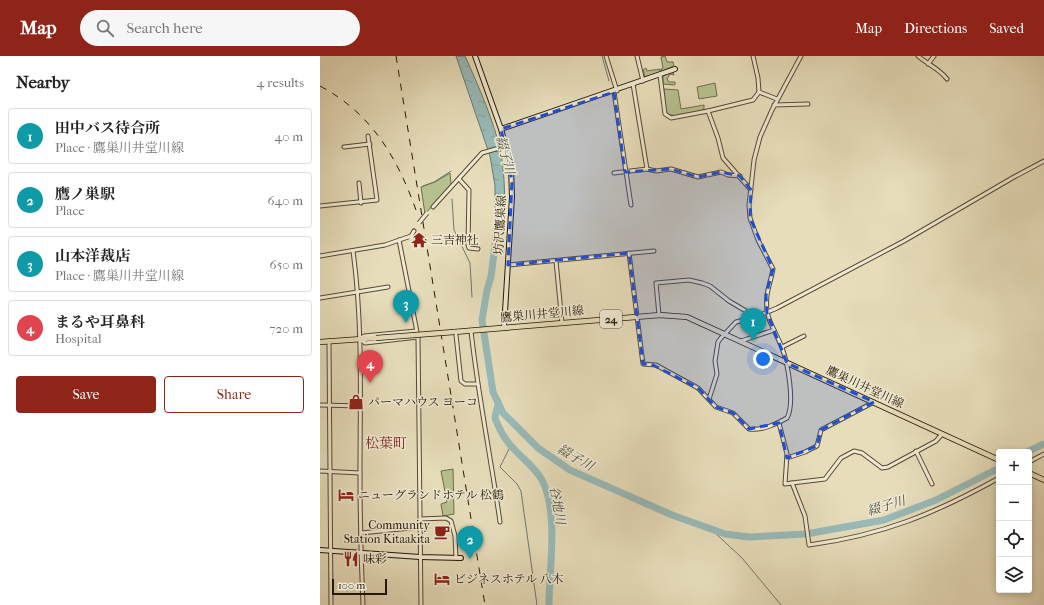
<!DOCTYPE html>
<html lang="en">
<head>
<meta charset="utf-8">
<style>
  body { margin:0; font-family:"IM FELL French Canon","Noto Serif JP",serif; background:#f6f6f6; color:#222 }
  .controls { position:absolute; right:12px; bottom:12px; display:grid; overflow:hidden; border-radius:4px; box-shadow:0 2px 6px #0003 }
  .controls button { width:36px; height:36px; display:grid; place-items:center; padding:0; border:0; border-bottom:1px solid #e0e0e0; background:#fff; color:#222; font:20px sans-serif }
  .scale { position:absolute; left:12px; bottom:10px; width:55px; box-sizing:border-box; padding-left:4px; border:2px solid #271802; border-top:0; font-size:11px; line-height:14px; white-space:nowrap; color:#271802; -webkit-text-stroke:3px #efe9d3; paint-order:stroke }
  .you { position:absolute; left:443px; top:303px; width:14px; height:14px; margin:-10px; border:3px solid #fff; border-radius:50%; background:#1a73e8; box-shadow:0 0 0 6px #1a73e833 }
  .badge { display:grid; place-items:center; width:26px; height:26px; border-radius:50%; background:#8f2418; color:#fff; font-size:13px; font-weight:700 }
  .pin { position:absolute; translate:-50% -33px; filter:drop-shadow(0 1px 2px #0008) }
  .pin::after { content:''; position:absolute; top:21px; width:14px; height:12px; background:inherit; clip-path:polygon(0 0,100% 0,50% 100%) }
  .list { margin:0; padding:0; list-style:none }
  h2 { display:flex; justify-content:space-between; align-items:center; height:52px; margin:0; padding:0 16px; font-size:17px }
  h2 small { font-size:13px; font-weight:400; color:#767676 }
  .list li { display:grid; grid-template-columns:26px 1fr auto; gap:12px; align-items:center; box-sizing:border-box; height:56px; margin:0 8px 8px; padding:0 8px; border:1px solid #e0e0e0; border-radius:4px }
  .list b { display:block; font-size:15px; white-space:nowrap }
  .list p { margin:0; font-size:13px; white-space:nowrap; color:#767676 }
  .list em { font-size:13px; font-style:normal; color:#767676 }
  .actions { display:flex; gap:8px; padding:12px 16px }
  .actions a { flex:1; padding:9px 0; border:1px solid #8f2418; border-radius:4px; text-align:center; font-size:14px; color:#8f2418 }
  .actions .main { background:#8f2418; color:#fff }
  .icon { flex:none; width:22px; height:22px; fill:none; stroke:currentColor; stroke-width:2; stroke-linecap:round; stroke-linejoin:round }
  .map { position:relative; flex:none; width:724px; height:549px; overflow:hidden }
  header { display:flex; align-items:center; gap:24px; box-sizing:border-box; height:56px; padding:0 20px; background:#8f2418; color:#fff }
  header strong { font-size:19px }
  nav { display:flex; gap:22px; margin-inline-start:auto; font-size:14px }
  .search { width:280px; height:36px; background:#f6f6f6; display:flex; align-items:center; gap:10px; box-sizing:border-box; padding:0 14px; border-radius:22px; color:#767676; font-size:15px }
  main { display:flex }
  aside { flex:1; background:#fff }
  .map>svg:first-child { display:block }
</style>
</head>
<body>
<header>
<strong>Map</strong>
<div class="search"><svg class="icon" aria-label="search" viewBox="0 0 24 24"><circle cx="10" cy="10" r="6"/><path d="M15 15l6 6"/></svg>Search here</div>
<nav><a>Map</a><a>Directions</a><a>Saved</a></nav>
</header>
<main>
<aside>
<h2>Nearby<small>4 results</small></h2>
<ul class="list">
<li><span class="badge" style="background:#0f9aa8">1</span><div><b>田中バス待合所</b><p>Place · 鷹巣川井堂川線</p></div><em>40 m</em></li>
<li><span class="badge" style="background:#0f9aa8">2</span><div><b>鷹ノ巣駅</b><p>Place</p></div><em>640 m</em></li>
<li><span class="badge" style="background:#0f9aa8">3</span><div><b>山本洋裁店</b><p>Place · 鷹巣川井堂川線</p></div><em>650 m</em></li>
<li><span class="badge" style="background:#e0444e">4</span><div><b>まるや耳鼻科</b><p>Hospital</p></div><em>720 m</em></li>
</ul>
<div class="actions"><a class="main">Save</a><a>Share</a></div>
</aside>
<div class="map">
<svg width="724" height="549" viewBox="0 0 724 549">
  <defs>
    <pattern id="water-ripples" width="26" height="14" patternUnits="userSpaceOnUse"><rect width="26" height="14" fill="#98bab8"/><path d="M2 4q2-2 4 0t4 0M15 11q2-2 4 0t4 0" fill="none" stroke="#839f9d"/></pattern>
  </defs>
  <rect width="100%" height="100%" fill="#e7ddbb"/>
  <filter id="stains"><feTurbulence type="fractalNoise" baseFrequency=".005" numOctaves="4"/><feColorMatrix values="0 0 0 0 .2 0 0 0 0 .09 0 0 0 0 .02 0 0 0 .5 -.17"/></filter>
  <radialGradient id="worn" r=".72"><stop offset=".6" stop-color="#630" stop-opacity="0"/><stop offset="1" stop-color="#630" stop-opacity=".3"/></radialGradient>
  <g fill="#b7c08f" stroke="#6f6c48">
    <polygon points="345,0 347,6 353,6 354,10 341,15 341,13 343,12 341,1"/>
    <polygon points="326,12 327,15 340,13 340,16 325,21 323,14"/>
    <polygon points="353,16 354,19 350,18 347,23 349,26 355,26 355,29 343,28 343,20"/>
    <polygon points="395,27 397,40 379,43 377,31"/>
    <path d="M344,33L358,34L361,53L384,49V53C376,57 354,63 346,57Z"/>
    <polygon points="130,117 131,129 105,158 101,131 115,126"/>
    <polygon points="133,413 134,458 123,460 121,448 127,446 121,415"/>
  </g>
  <path fill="url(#water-ripples)" stroke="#6b796f" d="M136,0H145C158,29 175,67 181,98C185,121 185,143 184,165H175V130L170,100Z"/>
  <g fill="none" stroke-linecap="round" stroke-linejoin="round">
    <g stroke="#6b796f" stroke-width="1">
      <polyline points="282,0 289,25"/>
      <polyline points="103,130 114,126 131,115"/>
      <polyline points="132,143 134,174 150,207 152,241"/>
      <polyline points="190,391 180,411 197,428 201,435 217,549"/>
      <polyline points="393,475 422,502 461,549"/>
    </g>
    <g stroke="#98bab8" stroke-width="7">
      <polyline points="179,157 171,221 167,234 162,264 173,336 183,357 218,392 250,414 352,459 405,478 429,481 486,478 564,464 616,444 679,412"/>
      <path d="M178,346C178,351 176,356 175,361C175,364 177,367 178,369C189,396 210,403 222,424C239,458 229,512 229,549"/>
      <polyline points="707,396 724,388"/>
    </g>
    <defs>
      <g id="street">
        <polyline points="286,0 297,35"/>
        <polyline points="317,0 323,25"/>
        <polyline points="433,0 438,22 439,36 457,43"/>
        <path d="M598,0C607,8 620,13 627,23"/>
        <polyline points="608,8 614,0"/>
        <polyline points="340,19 345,58 351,62 388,55 398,82 403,102 431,134"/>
        <polyline points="294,36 311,149"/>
        <polyline points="454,49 488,48"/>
        <polyline points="388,55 433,44 439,36"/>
        <polyline points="24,91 50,88"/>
        <polyline points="327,113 336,115 351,113 378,121 401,116 408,119 420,120"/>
        <polyline points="294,117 327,113 313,28"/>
        <polyline points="139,123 149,134 148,189 149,192 158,193"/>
        <polyline points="39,127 41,147"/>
        <polyline points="0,150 57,144 48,80"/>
        <polyline points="113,151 162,97 186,90"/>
        <polyline points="79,184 98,281 101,549"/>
        <path d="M33,195C43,268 40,342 40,416C40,460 41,505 43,549"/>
        <path d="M309,197L323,308L336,309L378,332L396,351L413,357L429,373C441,375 457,368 467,362C475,348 468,307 462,292C458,280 449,268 447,255C445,236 450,230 453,213L438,184L430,162L429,149L434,104L440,81L452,54L481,0"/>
        <polyline points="0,200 65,189 91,180 94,175"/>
        <polyline points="236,205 242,267"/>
        <polyline points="188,209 334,195"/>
        <polyline points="0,242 68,231"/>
        <polyline points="339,259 336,227 369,224 382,227 390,230 409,245 436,261"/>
        <path d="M151,275C158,339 171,402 180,466"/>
        <polyline points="136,279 141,325 145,328 157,328"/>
        <polyline points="41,282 44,280 96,275"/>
        <polyline points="40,283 45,287 98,281"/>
        <polyline points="9,285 11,549"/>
        <polyline points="421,285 454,274"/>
        <polyline points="462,291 484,280"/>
        <polyline points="389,343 397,318 395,305 398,286 401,282 416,266 436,261 457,252 584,185 694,121 724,105"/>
        <polyline points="0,349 41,350"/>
        <path d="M459,367L467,398L465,428L472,427L485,460L489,489C563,479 614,458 679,422"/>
        <polyline points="596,395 612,428"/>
        <polyline points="467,402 485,396 497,390 501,374 554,346"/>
        <polyline points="709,406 724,398"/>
        <polyline points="0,415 40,417"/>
        <polyline points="472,427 505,423 521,402 534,395 542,397 562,412 568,411 616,385 622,378"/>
        <polyline points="100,463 126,462 131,465 135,480 136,502"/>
        <polyline points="41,477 100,471"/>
      </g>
      <g id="secondary">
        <polyline points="155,0 181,73 191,111 192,141 184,272"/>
        <polyline points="181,73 355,13"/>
        <polyline points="0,494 100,501 141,502"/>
      </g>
      <g id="primary">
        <polyline points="134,276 340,259 367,261 679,404"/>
        <polyline points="0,286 56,282"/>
        <polyline points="709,417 724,424"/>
      </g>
    </defs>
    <use href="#street" stroke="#574930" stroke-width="5"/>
    <use href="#secondary" stroke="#271802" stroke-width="6"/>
    <use href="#primary" stroke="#271802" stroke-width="6"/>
    <use href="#street" stroke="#efe9d3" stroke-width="3"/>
    <use href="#secondary" stroke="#efe9d3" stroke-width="4"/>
    <use href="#primary" stroke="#e7ddbb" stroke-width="4.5"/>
    <g stroke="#271802" stroke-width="1" stroke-dasharray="7 7" stroke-linecap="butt">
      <polyline points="76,0 165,549"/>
      <path d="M0,30C51,57 77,101 96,154"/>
    </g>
    <defs>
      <polyline id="street-bridge" points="99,167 107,157"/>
      <polyline id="primary-bridge" points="56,282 134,276"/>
    </defs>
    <use href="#street-bridge" stroke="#574930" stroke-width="5" stroke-linecap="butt"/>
    <use href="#primary-bridge" stroke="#271802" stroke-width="6" stroke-linecap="butt"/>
    <use href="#street-bridge" stroke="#efe9d3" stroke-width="3"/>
    <use href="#primary-bridge" stroke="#e7ddbb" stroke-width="4.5"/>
  </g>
  <path fill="#1d4ed8" fill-opacity="0.2" stroke="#1d4ed8" stroke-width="3" stroke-dasharray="8 5" stroke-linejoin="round" d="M294,36L305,116L351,113L378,121L401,116L420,120L431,134L430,162L453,213L446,239L447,257L467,307L554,346L501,374L497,390L467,402L459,367L429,373L413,357L396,351L378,332L331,308H323L309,197L188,209L192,125L181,73Z"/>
  <defs>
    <symbol id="temple-bare" viewBox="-9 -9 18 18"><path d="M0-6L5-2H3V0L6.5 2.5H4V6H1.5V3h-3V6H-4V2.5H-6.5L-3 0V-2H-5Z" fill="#8f2418" stroke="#efe9d3" stroke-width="2.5" paint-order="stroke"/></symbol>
    <symbol id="shop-bare" viewBox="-9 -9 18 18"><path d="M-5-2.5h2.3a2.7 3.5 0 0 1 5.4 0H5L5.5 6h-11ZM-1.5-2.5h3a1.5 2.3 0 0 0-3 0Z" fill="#8f2418" stroke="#efe9d3" stroke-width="2.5" paint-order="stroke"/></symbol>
    <symbol id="hotel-bare" viewBox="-9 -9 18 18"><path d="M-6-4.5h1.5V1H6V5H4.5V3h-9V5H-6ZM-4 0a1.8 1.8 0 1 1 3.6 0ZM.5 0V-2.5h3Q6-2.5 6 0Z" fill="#8f2418" stroke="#efe9d3" stroke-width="2.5" paint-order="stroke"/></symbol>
    <symbol id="cafe-bare" viewBox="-9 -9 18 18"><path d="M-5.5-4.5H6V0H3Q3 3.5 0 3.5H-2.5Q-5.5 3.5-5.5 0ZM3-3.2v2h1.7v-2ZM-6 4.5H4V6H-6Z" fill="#8f2418" stroke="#efe9d3" stroke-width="2.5" paint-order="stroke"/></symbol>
    <symbol id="restaurant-bare" viewBox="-9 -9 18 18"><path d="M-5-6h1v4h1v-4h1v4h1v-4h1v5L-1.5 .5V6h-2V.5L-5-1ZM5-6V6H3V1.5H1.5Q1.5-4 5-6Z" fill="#8f2418" stroke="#efe9d3" stroke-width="2.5" paint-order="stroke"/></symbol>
  </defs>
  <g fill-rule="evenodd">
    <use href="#temple-bare" x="88" y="173" width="22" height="22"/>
    <use href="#shop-bare" x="25" y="335" width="22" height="22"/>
    <use href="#hotel-bare" x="15" y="428" width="22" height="22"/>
    <use href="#cafe-bare" x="111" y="465" width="22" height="22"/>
    <use href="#restaurant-bare" x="20" y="492" width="22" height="22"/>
    <use href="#hotel-bare" x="111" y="512" width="22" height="22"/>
  </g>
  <g text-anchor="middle" stroke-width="3" stroke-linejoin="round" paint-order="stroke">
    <rect fill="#efe9d3" stroke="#635741" stroke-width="1" x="280" y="254" width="22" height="18" rx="3"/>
    <g font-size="11" font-weight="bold" fill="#271802">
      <text x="291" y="267">24</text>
    </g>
    <g font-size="12" fill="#271802" stroke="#efe9d3">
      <text transform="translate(180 169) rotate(-87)" y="4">坊沢鷹巣線</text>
      <text transform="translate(222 258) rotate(-5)" y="4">鷹巣川井堂川線</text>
      <text transform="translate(545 331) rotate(25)" y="4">鷹巣川井堂川線</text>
    </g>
    <g font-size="12" fill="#271802" stroke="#efe9d3" text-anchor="start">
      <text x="111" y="188">三吉神社</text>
      <text x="48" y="350">パーマハウス ヨーコ</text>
      <text x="38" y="443">ニューグランドホテル 松鶴</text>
      <text x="110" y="473" text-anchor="end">Community<tspan x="110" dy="14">Station Kitaakita</tspan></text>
      <text x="43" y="507">味彩</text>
      <text x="134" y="527">ビジネスホテル 八木</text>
    </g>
    <g font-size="13" font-style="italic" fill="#4f5142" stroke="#efe9d3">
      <text transform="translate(186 99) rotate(75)" y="5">綴子川</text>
      <text transform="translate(256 401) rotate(30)" y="5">綴子川</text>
      <text transform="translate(238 449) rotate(80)" y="5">谷地川</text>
      <text transform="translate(566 449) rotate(-17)" y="5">綴子川</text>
    </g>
    <g font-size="14" fill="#7a1f14" stroke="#efe9d3">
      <text x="66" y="392">松葉町</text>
    </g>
  </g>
  <rect width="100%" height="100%" filter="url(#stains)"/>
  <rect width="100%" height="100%" fill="url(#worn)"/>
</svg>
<div class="controls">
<button>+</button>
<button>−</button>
<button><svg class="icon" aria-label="locate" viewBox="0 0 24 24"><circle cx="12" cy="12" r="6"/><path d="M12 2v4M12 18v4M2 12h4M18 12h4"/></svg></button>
<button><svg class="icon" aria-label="layers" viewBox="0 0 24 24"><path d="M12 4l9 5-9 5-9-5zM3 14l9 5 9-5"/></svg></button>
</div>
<div class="scale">100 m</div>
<div class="you"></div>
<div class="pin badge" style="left:433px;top:285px;background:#0f9aa8">1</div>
<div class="pin badge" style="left:150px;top:503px;background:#0f9aa8">2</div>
<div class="pin badge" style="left:86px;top:267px;background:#0f9aa8">3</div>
<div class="pin badge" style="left:50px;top:327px;background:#e0444e">4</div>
</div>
</main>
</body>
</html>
